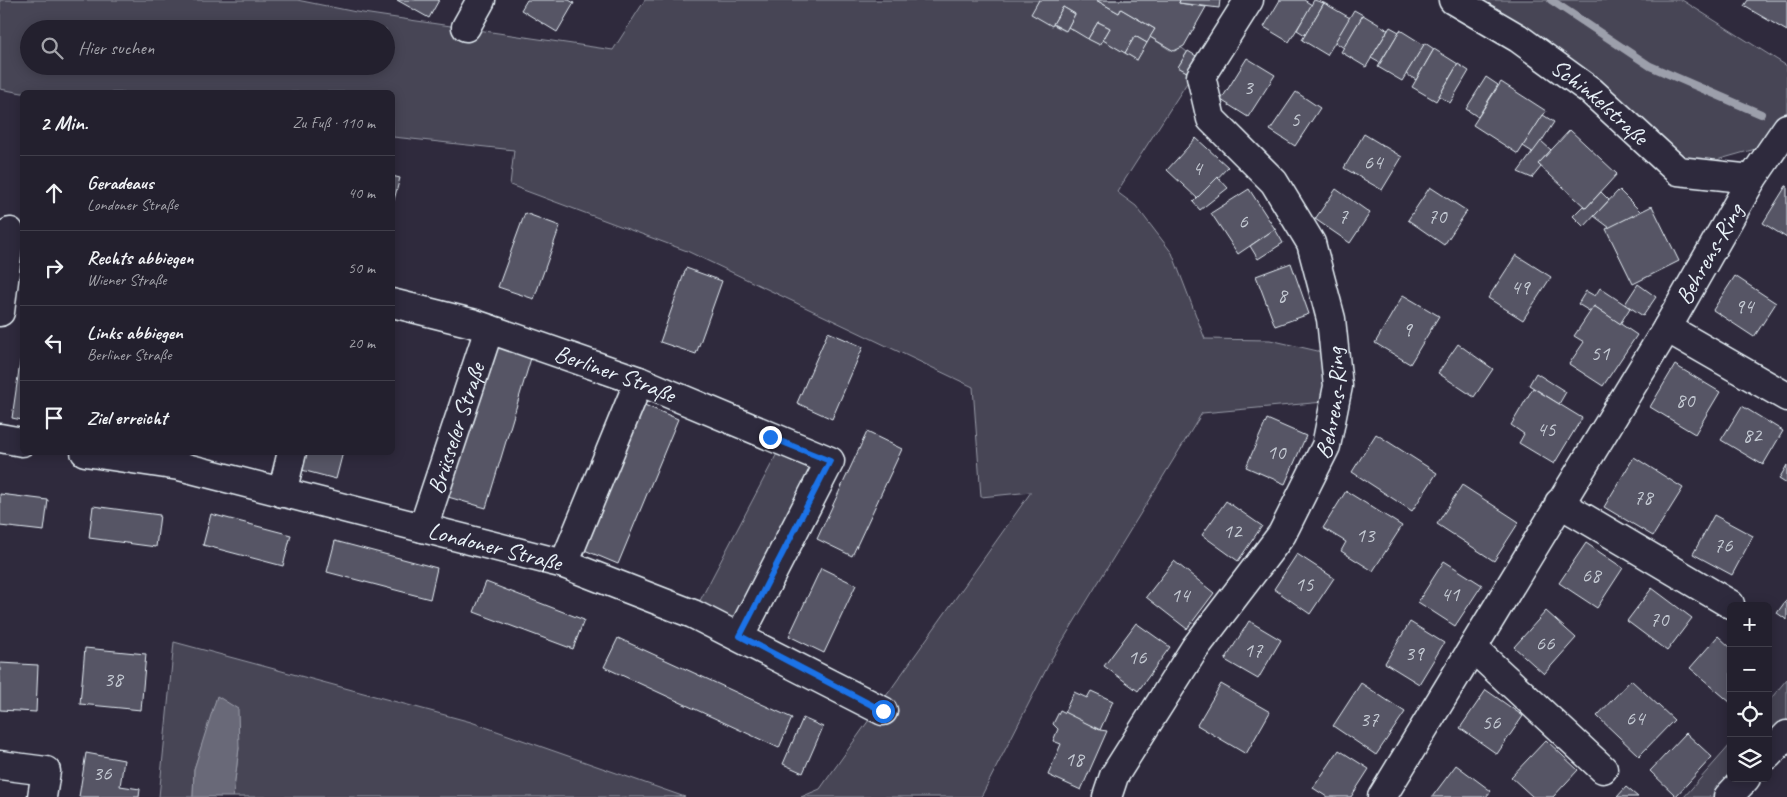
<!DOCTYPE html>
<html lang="de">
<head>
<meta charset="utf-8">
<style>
  body { margin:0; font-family:Caveat,sans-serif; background:#2b2836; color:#f1f3f6 }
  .controls { position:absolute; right:15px; bottom:15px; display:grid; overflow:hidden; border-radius:8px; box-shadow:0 2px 12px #0003 }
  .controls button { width:45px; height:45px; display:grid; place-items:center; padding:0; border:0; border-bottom:1px solid #403e4a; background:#23202e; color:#f1f3f6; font:25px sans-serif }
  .stop { position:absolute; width:15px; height:15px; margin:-11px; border:4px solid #1a73e8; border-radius:50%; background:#fff }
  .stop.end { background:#1a73e8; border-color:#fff; box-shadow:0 1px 5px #0008 }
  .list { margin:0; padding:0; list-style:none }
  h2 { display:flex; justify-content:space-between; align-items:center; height:65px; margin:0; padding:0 20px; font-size:21px }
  h2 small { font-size:16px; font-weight:400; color:#a3a3aa }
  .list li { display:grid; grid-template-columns:32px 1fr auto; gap:15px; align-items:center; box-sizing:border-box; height:75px; padding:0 20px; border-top:1px solid #403e4a }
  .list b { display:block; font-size:19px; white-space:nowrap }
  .list p { margin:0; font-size:16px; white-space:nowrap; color:#a3a3aa }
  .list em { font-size:16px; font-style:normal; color:#a3a3aa }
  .icon { flex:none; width:28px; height:28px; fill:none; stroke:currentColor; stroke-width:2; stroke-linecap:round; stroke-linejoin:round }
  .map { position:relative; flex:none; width:1787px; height:797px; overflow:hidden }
  .search { position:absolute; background:#23202e; box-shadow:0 2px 12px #0003; left:20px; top:20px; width:375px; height:55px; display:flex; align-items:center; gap:12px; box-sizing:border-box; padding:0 18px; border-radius:28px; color:#a3a3aa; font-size:19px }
  .panel { position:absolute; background:#23202e; box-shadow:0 2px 12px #0003; left:20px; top:90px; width:375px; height:365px; border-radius:8px }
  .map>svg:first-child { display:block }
</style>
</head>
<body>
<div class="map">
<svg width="1787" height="797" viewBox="0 0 1787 797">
  <rect width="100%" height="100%" fill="#2f2a3d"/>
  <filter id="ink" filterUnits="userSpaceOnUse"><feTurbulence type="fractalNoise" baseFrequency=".02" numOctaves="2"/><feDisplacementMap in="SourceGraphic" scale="10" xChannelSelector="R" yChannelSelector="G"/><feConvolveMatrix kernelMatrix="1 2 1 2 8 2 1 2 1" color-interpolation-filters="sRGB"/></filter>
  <g filter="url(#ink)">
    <g fill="#464455" stroke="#979aa6" fill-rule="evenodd">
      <path d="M0,0H297L356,12L613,50L645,0H1039L1032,14L1065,31L1068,27L1100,45L1103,40L1137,60L1150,37L1170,50L1182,48L1187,52L1178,67L1192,75L1117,192L1136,206L1172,253L1205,339L1270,340L1335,355V401L1202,413L1052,658L981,797H801L820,789L1031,492L981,497L973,387L687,251L510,185L514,150L393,137L392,92L22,93L0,89ZM29,29H386V66H29Z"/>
      <polygon points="1453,0 1682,0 1787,66 1787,123 1773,144 1678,171"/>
      <polygon points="783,442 830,461 740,636 693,614"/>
      <polygon points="174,642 471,722 685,797 233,797 239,748 218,697 194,769 193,797 159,797"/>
      <polygon points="1787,679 1787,735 1768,755 1768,702"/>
      <polygon points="1731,744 1728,797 1684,797"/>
    </g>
    <polygon fill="#696978" stroke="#9c9fab" points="217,696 238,709 239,748 233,797 193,797 194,769"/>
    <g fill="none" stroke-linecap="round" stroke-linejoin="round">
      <polyline stroke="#9c9fab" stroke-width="8" points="1551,0 1650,66 1761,114"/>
    </g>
    <g fill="#575565" stroke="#e8f1f8">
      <polygon points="397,0 439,0 429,18"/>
      <polygon points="527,0 569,0 574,3 557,32 521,10"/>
      <polygon points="1039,0 1096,0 1119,13 1121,9 1155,29 1147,43 1135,36 1125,53 1103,40 1110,28 1098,22 1088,39 1068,27 1075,14 1063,7 1052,26 1031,14"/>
      <polygon points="1096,0 1180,0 1179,3 1206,7 1184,46 1174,51 1150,37 1155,29 1121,9 1119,13"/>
      <polygon points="1180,0 1220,0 1219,8 1179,3"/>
      <polygon points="1280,0 1304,0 1312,5 1289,42 1264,27"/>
      <polygon points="1314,0 1324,3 1305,35 1297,30"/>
      <polygon points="1748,0 1787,0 1787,31 1744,6"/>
      <polygon points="1324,3 1350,18 1327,55 1302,40"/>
      <polygon points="1063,7 1075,14 1066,31 1053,24"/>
      <polygon points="1354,10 1363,15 1344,48 1335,42"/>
      <polygon points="1363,15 1388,30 1366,67 1341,52"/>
      <polygon points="1098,22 1110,28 1100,45 1088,39"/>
      <polygon points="1390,27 1399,32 1380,63 1371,58"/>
      <polygon points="1400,30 1424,45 1402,81 1378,67"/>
      <polygon points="1135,36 1147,43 1137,60 1125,53"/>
      <polygon points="1425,43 1434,49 1416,80 1406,74"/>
      <polygon points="1434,49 1458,64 1436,101 1412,87"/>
      <polygon points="1188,51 1201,59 1192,75 1178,67"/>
      <polygon points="1247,58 1275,75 1248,117 1221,100"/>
      <polygon points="1458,64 1469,71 1450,103 1439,96"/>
      <polygon points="1486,77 1498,85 1478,117 1466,109"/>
      <polygon points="1501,82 1546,111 1518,154 1473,125"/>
      <polygon points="1296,92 1320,108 1295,146 1270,130"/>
      <polygon points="1543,115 1554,122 1534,153 1523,146"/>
      <polygon points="1570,130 1617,174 1586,208 1538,164"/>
      <polygon points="1364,134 1402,157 1382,190 1344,168"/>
      <polygon points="1196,138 1228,167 1198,199 1167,170"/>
      <polygon points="1541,141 1551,150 1538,164 1541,167 1532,178 1518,172"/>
      <polygon points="392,176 400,178 392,207"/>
      <polygon points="1218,177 1228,188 1200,210 1193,202"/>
      <polygon points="1786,186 1787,186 1787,238 1763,223"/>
      <polygon points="1430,187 1467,211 1444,245 1408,220"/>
      <polygon points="1249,189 1275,229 1238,254 1211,213"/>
      <polygon points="1336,189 1370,213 1350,243 1315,219"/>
      <polygon points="1619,190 1641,212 1610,228 1594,216"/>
      <polygon points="1601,192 1609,200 1584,227 1573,216 1583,206 1586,208"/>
      <polygon points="1652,206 1679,261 1633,284 1606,229"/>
      <polygon points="525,213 560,226 534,299 498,287"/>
      <polygon points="1275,229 1283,243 1258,259 1250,246"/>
      <polygon points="1516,255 1551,277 1523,320 1488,298"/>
      <polygon points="1291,263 1309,314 1275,326 1256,276"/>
      <polygon points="686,268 722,281 696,354 660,342"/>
      <polygon points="1735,276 1776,303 1754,337 1713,310"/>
      <polygon points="1638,284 1656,297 1643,316 1625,304"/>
      <polygon points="1600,288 1630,308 1620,324 1594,306 1591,312 1578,304 1586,291 1595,296"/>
      <polygon points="1403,295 1439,316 1410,364 1375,343"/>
      <polygon points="1594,306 1637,335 1603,386 1569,364 1584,342 1574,336"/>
      <polygon points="828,332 863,347 832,419 797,403"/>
      <polygon points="1458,344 1493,369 1474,397 1438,373"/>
      <polygon points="494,346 531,358 486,508 448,497"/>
      <polygon points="22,349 22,420 12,418"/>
      <polygon points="1675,365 1720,392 1695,434 1650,407"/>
      <polygon points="1536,373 1566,392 1559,404 1529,385"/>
      <polygon points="1533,388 1582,418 1554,464 1519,443 1524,434 1511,425"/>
      <polygon points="642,404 678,419 618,564 582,549"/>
      <polygon points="1742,406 1783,431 1763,465 1721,440"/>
      <polygon points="1267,419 1306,436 1285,484 1246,467"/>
      <polygon points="867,432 902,449 852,556 817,539"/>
      <polygon points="1376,434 1437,473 1412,511 1352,472"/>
      <polygon points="302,452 343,452 336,479 298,469"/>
      <polygon points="1634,457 1683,488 1653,536 1604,507"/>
      <polygon points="1787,465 1787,484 1779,479"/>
      <polygon points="1462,485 1519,522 1494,561 1437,524"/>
      <polygon points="1346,491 1402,526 1373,571 1341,551 1346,542 1323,528"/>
      <polygon points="0,494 48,500 44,531 0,526"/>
      <polygon points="1226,501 1262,526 1238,561 1202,535"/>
      <polygon points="93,506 160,515 156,547 89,538"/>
      <polygon points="211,514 291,535 283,566 203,545"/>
      <polygon points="1714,515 1753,536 1732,575 1693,554"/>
      <polygon points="335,541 437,568 430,599 327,572"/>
      <polygon points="1586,543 1623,568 1597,608 1559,583"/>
      <polygon points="1297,554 1334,578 1310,614 1274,589"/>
      <polygon points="1174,561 1214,593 1187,629 1146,597"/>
      <polygon points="1444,561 1482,585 1455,626 1418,602"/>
      <polygon points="821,568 856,585 824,653 789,636"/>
      <polygon points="486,582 584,620 573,649 474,612"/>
      <polygon points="1652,588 1692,618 1667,651 1627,621"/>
      <polygon points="1787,599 1787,620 1777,613"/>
      <polygon points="1546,611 1576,638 1544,674 1514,647"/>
      <polygon points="1249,621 1281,640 1258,679 1225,660"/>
      <polygon points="1410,622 1444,643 1419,684 1385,663"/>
      <polygon points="1136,623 1170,647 1138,691 1104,666"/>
      <polygon points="1718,636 1731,648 1731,703 1690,668"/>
      <polygon points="618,638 792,718 779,748 604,667"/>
      <polygon points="85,648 146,654 141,710 80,704"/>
      <polygon points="0,663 38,665 36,712 0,710"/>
      <polygon points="1631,680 1674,720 1639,756 1597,716"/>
      <polygon points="1361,683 1405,712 1376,755 1333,726"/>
      <polygon points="1221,684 1270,712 1246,754 1197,725"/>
      <polygon points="1486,690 1523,716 1497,754 1460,728"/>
      <polygon points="1091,691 1113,701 1100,730 1064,713 1074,692 1087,698"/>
      <polygon points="1060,710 1100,730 1107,731 1081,790 1048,775 1061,744 1053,741 1058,729 1053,724"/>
      <polygon points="803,718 823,727 803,773 783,764"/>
      <polygon points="1686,733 1712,757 1676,796 1650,771"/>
      <polygon points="1546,740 1578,770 1553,797 1533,797 1511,777"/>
      <polygon points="1339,750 1369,769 1351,797 1327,797 1313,788"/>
      <polygon points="86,753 124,760 120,786 140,789 139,797 79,797"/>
      <polygon points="1456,765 1491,791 1486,797 1432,797"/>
      <polygon points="1626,787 1638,797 1617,797"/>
    </g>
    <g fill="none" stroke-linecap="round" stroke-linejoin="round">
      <defs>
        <g id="minor">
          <path id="s1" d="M1453,0L1518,38L1591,91L1678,171L1752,179"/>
          <polyline points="466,27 481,0"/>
          <path id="s2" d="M392,303L472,323L639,381L830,461L740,636"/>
          <polyline points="0,312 10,232"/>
          <polyline points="1667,328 1787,397"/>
          <polyline points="0,438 22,442"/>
          <path id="s3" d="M85,452L179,466L564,564L693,614L883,711"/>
          <polyline points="282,493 292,452"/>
          <polyline points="1559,503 1730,604"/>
          <path id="s4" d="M423,528L489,329"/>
          <polyline points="564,564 639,381"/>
          <polyline points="1473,648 1603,769"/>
          <polyline points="1768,755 1787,735"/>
          <polyline points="0,765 46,771 42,797"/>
          <path id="s5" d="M1107,797L1114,776L1195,648L1282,534L1326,446L1338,386L1331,319L1311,243L1274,182L1211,119L1201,76L1249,0"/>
          <path id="s6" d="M1382,797L1667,328L1752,179L1787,128"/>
          <polyline points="1728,797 1746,778"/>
        </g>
      </defs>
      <use href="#minor" stroke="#e8f1f8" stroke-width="31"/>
      <use href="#minor" stroke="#2f2a3d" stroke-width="28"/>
    </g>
  </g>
  <g fill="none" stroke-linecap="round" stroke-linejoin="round" filter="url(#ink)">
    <polyline stroke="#1a73e8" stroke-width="6" points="770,437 830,461 740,636 883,711"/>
  </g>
  <g text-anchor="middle" stroke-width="4.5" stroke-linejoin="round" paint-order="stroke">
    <g font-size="21" fill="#c4cad3">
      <text x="1248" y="94">3</text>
      <text x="1295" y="126">5</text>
      <text x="1373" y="169">64</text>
      <text x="1197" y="175">4</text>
      <text x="1343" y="223">7</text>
      <text x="1437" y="223">70</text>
      <text x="1243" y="228">6</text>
      <text x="1520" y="294">49</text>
      <text x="1282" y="302">8</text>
      <text x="1744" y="313">94</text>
      <text x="1407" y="336">9</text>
      <text x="1600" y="360">51</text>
      <text x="1685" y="407">80</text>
      <text x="1546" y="436">45</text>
      <text x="1752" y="442">82</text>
      <text x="1276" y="459">10</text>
      <text x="1643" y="504">78</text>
      <text x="1232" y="538">12</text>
      <text x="1365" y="542">13</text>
      <text x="1723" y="552">76</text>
      <text x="1591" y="582">68</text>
      <text x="1304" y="591">15</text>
      <text x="1450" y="601">41</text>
      <text x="1180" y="602">14</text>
      <text x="1659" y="626">70</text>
      <text x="1545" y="650">66</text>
      <text x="1253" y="657">17</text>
      <text x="1414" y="660">39</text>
      <text x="1137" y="664">16</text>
      <text x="113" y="686">38</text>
      <text x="1635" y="725">64</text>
      <text x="1369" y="726">37</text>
      <text x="1491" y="729">56</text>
      <text x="1074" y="766">18</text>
      <text x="102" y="780">36</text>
    </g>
    <g font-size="24" fill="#e8f1f8" stroke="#2f2a3d">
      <text dy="8" stroke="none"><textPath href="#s1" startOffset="179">Schinkelstraße</textPath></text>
      <text dy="8" stroke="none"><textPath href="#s6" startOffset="634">Behrens-Ring</textPath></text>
      <text dy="8" stroke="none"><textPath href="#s2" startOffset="234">Berliner Straße</textPath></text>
      <text dy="8" stroke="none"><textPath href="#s5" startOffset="459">Behrens-Ring</textPath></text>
      <text dy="8" stroke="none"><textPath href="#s4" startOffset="105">Brüsseler Straße</textPath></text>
      <text dy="8" stroke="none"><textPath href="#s3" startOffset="421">Londoner Straße</textPath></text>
    </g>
  </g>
</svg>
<div class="controls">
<button>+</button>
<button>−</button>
<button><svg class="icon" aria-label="locate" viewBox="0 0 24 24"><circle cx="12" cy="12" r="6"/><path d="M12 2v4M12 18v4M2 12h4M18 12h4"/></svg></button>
<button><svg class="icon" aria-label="layers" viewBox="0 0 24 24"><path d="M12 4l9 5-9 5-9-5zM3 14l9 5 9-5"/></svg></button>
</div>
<div class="stop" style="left:883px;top:711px"></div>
<div class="stop end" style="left:770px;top:437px"></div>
<div class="search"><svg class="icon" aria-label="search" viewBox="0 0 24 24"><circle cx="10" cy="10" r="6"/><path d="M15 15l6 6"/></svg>Hier suchen</div>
<section class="panel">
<h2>2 Min.<small>Zu Fuß · 110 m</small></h2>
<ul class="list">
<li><svg class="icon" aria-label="ahead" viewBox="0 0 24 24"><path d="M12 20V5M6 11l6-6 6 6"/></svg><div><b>Geradeaus</b><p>Londoner Straße</p></div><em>40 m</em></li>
<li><svg class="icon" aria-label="right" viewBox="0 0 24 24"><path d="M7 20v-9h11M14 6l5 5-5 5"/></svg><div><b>Rechts abbiegen</b><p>Wiener Straße</p></div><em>50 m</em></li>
<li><svg class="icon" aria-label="left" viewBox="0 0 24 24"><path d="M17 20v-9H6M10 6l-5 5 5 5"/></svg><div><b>Links abbiegen</b><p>Berliner Straße</p></div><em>20 m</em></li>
<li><svg class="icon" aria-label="arrive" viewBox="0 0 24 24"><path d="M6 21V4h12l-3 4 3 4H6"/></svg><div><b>Ziel erreicht</b></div></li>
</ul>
</section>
</div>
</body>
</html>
